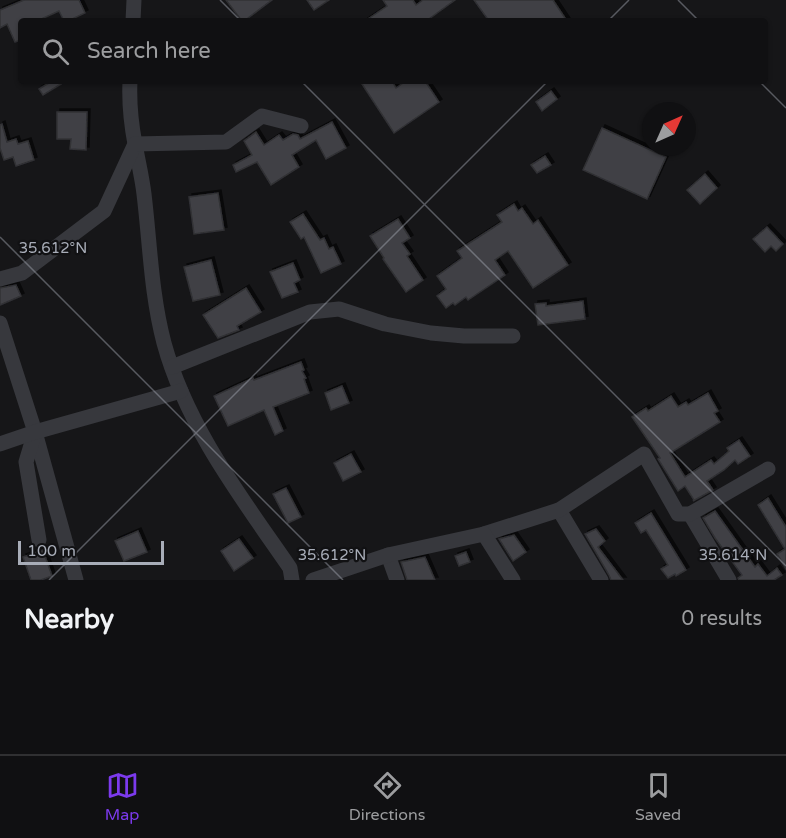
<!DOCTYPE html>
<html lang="en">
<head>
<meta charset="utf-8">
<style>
  body { margin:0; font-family:"Varela Round",sans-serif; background:#1e1e20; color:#f1f3f6 }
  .compass { position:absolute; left:642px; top:102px; width:54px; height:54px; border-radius:50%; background:#101012; box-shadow:0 2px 4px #0004; rotate:45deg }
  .scale { position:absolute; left:18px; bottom:15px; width:146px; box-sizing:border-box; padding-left:6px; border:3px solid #a8adb8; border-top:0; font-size:16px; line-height:21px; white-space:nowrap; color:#a8adb8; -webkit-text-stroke:4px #111113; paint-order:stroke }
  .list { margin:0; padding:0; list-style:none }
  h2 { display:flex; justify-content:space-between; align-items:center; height:78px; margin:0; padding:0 24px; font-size:26px }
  h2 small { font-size:20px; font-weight:400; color:#9c9d9f }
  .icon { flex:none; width:33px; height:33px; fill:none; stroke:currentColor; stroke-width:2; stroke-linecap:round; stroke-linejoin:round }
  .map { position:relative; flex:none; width:786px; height:580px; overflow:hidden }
  .search { position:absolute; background:#101012; box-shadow:0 2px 4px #0004; left:18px; right:18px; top:18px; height:66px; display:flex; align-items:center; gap:15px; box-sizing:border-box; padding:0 21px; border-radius:6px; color:#9c9d9f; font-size:22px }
  .sheet { height:174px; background:#101012 }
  nav { display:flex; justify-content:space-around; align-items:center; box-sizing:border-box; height:84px; border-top:2px solid #303032; background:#101012; font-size:16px; color:#9c9d9f }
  nav a { display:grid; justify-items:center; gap:3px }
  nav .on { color:#7c3aed }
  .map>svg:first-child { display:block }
</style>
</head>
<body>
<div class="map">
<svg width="786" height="580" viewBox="0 0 786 580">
  <defs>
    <filter id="shadow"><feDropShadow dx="3" dy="-3" stdDeviation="0" flood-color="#0009"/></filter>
  </defs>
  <rect width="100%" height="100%" fill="#161618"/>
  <g fill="#404145" stroke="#303034" stroke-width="1.5" filter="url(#shadow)">
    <polygon points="24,0 79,0 85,13 68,21 64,21 59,11 37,21 21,21 21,40 15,42 7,24 0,28 0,10"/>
    <polygon points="226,0 272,0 244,21 242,21"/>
    <polygon points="307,0 329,0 314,10"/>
    <polygon points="383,0 413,0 416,5 423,0 455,0 426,21 365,21 387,6"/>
    <polygon points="474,0 553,0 567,21 489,21"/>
    <polygon points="52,81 66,81 43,95 39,89"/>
    <polygon points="360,81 392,81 396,88 406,81 425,81 439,102 394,133"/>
    <polygon points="551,91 557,99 542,111 536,102"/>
    <polygon points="57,112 87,112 86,150 70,149 71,139 57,139"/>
    <polygon points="332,122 346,148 326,159 316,140 292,155 299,167 271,185 257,162 236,172 233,165 252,155 244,141 256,132 264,145 279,135 283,140 293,134 298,135 300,139"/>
    <polygon points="2,124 7,142 16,139 18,144 28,141 34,160 16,166 13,157 4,160 0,148 0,125"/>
    <polygon points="602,128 666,157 647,199 583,170"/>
    <polygon points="545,156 551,165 537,173 531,165"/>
    <polygon points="705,174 717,188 700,204 687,190"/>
    <polygon points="218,193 224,230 194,234 189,197"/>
    <polygon points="514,204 518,211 522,208 533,224 538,220 568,265 533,288 508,251 495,260 505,275 468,300 466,297 455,305 453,303 446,308 437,296 446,289 437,276 462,258 457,251 502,222 497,215"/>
    <polygon points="303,214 320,240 324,238 329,249 333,247 341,264 321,273 304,237 301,239 290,222"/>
    <polygon points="398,219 410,238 402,243 410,254 407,256 423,280 406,292 383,259 384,258 370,236"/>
    <polygon points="767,227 783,244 776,251 771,246 765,252 753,239"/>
    <polygon points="211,260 220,295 193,301 184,267"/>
    <polygon points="293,263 300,280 294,283 298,292 282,298 270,272"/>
    <polygon points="16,285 21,296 0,305 0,288"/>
    <polygon points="246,288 261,312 237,326 239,330 218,338 203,315"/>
    <polygon points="583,301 585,319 538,325 535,304 546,303 546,306"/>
    <polygon points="301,362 304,370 302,371 306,378 304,379 309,393 273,407 283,431 275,435 264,410 228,426 214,396 253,378 254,380"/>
    <polygon points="342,386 349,403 331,410 325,393"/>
    <polygon points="708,393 718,411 714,413 720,422 670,453 685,477 711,460 714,464 729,451 727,448 739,440 750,456 738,464 735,460 724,470 707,481 713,490 693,501 694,500 685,486 678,491 658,459 660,458 632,417 646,408 648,411 671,396 678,407 686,402 688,405"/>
    <polygon points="351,454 361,472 343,481 334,463"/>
    <polygon points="286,488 301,517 288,523 273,494"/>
    <polygon points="768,498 786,527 786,569 777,554 785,549 758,505"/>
    <polygon points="715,511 755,567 758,564 767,576 777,568 782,575 774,580 739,580 738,578 742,575 715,538 703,518"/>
    <polygon points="651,513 686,570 676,576 675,574 668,578 661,569 668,565 646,530 641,533 635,523"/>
    <polygon points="596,529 605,541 598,547 623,580 611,580 609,575 585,534"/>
    <polygon points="138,531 147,552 124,561 115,541"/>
    <polygon points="514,535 526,552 513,561 499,539"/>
    <polygon points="239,539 253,558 234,571 221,551"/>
    <polygon points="43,550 52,576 41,580 31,580 23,557"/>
    <polygon points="466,552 470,562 459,566 455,556"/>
    <polygon points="425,557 435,580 407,580 401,562"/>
  </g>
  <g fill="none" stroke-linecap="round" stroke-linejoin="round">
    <g stroke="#37383d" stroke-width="15">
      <polyline points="133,21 134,0"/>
      <path d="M130,81C129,102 131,123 135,144C138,161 142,177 144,194C150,243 151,294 164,343C187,427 241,497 290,568L292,580"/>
      <polyline points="0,279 22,273 104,211 135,144 226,142 262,116 301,126"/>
      <polyline points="0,323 35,432 76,580"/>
      <polyline points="172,367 310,312 339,309 385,324 431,333 464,336 513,336"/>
      <polyline points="35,432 26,462 39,540"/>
      <polyline points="0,444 35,432 181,391"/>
      <polyline points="559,510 601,580"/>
      <polyline points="690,514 729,580"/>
      <polyline points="484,534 559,510 644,454 678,514 690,514 768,469"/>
      <polyline points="388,555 397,580"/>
      <polyline points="313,580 388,555 484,534 513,580"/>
    </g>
  </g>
  <path fill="none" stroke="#a8adb8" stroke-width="1.5" stroke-opacity="0.45" d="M220,0L241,21M678,0L699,21M608,21L629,0M301,81L786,566M759,81L786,108M0,237L343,580M49,580L548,81"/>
  <g font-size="15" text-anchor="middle" fill="#a8adb8" stroke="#111113" stroke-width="4.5" stroke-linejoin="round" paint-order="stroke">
    <text x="53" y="253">35.612°N</text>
    <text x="332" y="560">35.612°N</text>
    <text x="733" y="560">35.614°N</text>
  </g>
</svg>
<svg class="compass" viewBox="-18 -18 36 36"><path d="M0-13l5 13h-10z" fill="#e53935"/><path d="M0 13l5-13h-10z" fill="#9c9d9f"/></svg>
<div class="scale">100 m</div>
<div class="search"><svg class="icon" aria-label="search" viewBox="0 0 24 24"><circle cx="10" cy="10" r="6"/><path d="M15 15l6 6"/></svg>Search here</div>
</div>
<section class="sheet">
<h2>Nearby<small>0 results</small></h2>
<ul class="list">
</ul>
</section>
<nav>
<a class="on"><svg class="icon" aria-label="map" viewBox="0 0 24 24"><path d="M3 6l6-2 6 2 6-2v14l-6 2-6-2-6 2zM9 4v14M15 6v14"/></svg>Map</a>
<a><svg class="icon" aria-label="directions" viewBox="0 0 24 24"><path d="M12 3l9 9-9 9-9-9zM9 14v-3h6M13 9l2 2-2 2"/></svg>Directions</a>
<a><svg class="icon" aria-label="saved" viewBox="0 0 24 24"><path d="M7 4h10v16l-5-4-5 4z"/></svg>Saved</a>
</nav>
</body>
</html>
